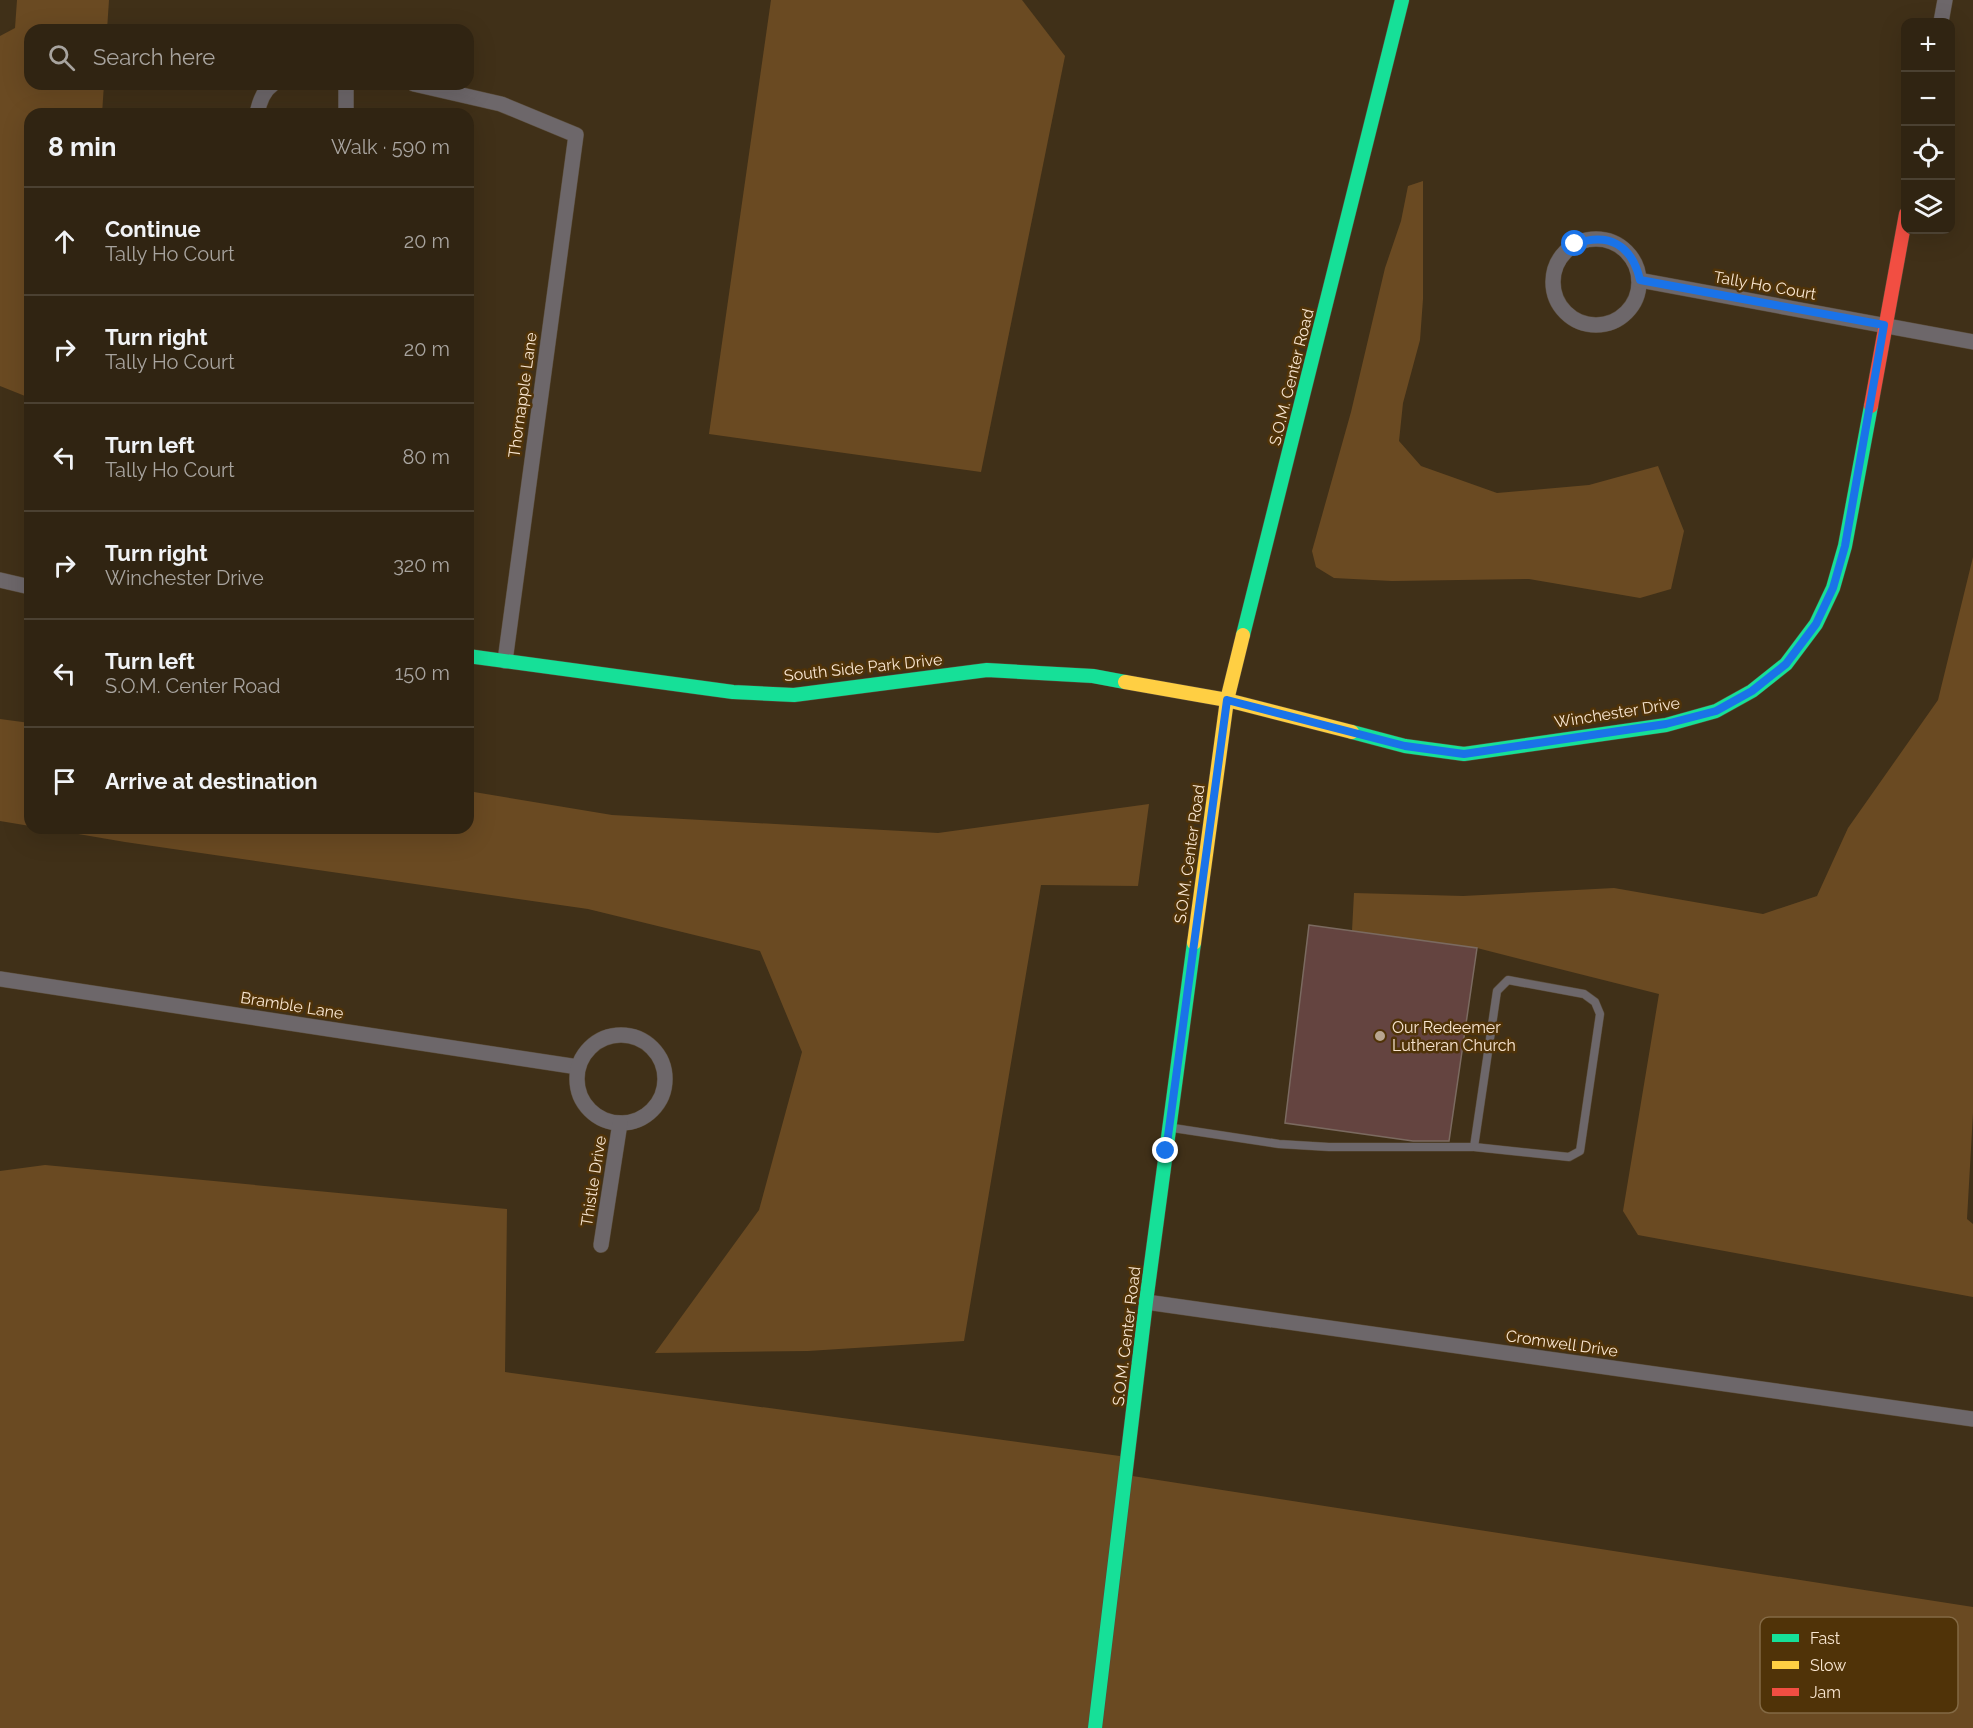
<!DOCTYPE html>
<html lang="en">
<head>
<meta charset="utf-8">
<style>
  body { margin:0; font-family:Raleway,sans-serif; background:#3c3020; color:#f1f3f6 }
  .controls { position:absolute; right:18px; top:18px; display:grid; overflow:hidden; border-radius:12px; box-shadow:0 6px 24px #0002 }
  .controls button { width:54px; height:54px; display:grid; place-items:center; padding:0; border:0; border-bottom:2px solid #4b4132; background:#302412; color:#f1f3f6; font:30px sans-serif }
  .stop { position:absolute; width:18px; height:18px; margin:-14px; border:4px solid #1a73e8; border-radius:50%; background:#fff }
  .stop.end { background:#1a73e8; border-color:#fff; box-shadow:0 2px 6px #0008 }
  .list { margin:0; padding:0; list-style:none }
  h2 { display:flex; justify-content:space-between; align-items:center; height:78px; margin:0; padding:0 24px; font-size:26px }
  h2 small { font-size:20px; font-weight:400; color:#a8a49f }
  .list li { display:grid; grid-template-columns:39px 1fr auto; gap:18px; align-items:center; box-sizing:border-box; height:108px; padding:0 24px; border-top:2px solid #4b4132 }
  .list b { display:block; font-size:22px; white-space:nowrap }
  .list p { margin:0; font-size:20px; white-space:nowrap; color:#a8a49f }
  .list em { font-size:20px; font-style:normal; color:#a8a49f }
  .icon { flex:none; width:33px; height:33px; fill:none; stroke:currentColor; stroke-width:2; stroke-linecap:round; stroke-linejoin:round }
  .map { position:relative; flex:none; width:1973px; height:1728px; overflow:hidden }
  .search { position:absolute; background:#302412; box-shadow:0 6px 24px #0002; left:24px; top:24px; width:450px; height:66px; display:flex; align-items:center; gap:15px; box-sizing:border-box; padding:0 21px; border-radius:18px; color:#a8a49f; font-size:22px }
  .panel { position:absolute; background:#302412; box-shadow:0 6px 24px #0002; left:24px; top:108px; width:450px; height:726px; border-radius:18px }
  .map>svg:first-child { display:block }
</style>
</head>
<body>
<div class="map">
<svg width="1973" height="1728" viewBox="0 0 1973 1728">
  <rect width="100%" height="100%" fill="#403018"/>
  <g fill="#6a4a22">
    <polygon points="17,0 109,0 107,30 30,30 30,84 104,84 102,114 30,114 30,398 0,386 0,36 15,28"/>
    <polygon points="771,0 1022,0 1065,56 981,472 709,434"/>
    <polygon points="1423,181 1423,299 1420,340 1403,403 1399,441 1421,466 1497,493 1589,485 1658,466 1684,531 1671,589 1640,598 1529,579 1392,581 1334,578 1316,567 1312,551 1351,412 1385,268 1401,221 1408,186"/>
    <polygon points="1973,557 1973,1113 1967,1219 1973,1224 1973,1297 1638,1235 1623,1211 1659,994 1477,948 1352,931 1354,893 1463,896 1614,888 1763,914 1817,896 1848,828 1938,700"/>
    <polygon points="0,719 30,723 30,826 0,821"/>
    <polygon points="468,791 612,815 938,833 1149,804 1138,886 1041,885 964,1341 808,1351 655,1353 759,1210 802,1052 760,951 588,909 125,842 43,828 468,828"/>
    <polygon points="45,1165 507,1209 505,1372 1127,1457 1126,1475 1973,1607 1973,1728 0,1728 0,1171"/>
  </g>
  <polygon fill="#644440" stroke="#7b6a60" stroke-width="1.5" points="1309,925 1477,948 1449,1141 1413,1141 1285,1123"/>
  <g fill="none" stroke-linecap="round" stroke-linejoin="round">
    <defs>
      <polyline id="lane" points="1173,1128 1279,1144 1329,1147 1474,1147 1497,991 1508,980 1584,994 1595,1002 1600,1014 1580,1151 1569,1157 1474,1147"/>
      <g id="street">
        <polyline points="1941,22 1945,0"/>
        <polyline points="414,84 501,104 576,135 505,661"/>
        <path d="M257,114C259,103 264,90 273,84"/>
        <polyline points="346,114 346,84"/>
        <circle cx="1596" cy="282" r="43"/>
        <polyline points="1639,280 1973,342"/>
        <polyline points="0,580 30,587"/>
        <polyline points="0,979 578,1067"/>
        <circle cx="621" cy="1079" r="44"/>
        <polyline points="601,1245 620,1123"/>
        <polyline points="1146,1302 1973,1419"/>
      </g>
      <g id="fast">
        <polyline points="1243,635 1402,0"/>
        <polyline points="468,656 733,692 794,695 987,670 1093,676 1125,682"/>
        <polyline points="1352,732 1405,746 1464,754 1666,725 1716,711 1752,691 1786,664 1816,624 1833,588 1845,546 1871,406"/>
        <polyline points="1095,1728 1146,1302 1194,943"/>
      </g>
      <g id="slow">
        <polyline points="1125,682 1227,700 1352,732"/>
        <polyline points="1194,943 1227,700 1243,635"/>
      </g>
      <polyline id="jam" points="1871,406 1906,214"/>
    </defs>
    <use href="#lane" stroke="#5a4c39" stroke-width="9"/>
    <use href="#street" stroke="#5a4c39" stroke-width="16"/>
    <use href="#fast" stroke="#5a4c39" stroke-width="15"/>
    <use href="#slow" stroke="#5a4c39" stroke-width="15"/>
    <use href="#jam" stroke="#5a4c39" stroke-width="15"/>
    <use href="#lane" stroke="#6d676a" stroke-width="8"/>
    <use href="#street" stroke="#6d676a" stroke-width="15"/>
    <use href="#fast" stroke="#16e098" stroke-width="14"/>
    <use href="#slow" stroke="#ffcf43" stroke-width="14"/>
    <use href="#jam" stroke="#f24e42" stroke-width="14"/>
  </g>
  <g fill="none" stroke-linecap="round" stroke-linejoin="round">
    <path stroke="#1a73e8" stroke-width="8" d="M1166,1151L1227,700L1405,746L1464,754L1666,724L1716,711L1752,691L1786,664L1816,624L1833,588L1845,546L1884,325L1640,280C1632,245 1609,232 1575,244"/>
  </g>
  <circle fill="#b8a690" stroke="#503308" stroke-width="2" cx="1380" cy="1036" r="6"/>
  <g text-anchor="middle" stroke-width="5" stroke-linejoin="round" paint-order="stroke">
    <g font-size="16" fill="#f9e6d1" stroke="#503308">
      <text transform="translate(1765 285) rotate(10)" y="6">Tally Ho Court</text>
      <text transform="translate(1291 377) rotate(-76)" y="6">S.O.M. Center Road</text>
      <text transform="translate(522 395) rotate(-82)" y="6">Thornapple Lane</text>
      <text transform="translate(863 667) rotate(-6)" y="6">South Side Park Drive</text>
      <text transform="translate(1617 712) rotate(-9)" y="6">Winchester Drive</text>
      <text transform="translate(1189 854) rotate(-82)" y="6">S.O.M. Center Road</text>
      <text transform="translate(292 1005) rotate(9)" y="6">Bramble Lane</text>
      <text transform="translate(593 1181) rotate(-81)" y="6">Thistle Drive</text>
      <text transform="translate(1126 1336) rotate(-83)" y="6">S.O.M. Center Road</text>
      <text transform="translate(1562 1343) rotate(8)" y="6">Cromwell Drive</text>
    </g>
    <g font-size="16" fill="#f9e6d1" stroke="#503308" text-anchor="start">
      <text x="1392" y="1033">Our Redeemer<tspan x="1392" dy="18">Lutheran Church</tspan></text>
    </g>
  </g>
  <rect x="1760" y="1617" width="198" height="96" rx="9" fill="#503308" stroke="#836944" stroke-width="1.5"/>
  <rect x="1772" y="1634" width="27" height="8" fill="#16e098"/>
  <rect x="1772" y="1661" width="27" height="8" fill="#ffcf43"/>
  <rect x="1772" y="1688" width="27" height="8" fill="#f24e42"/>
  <g font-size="16" fill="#f9e6d1">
    <text x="1810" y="1644">Fast</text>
    <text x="1810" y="1671">Slow</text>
    <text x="1810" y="1698">Jam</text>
  </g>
</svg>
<div class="controls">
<button>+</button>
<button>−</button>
<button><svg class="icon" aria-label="locate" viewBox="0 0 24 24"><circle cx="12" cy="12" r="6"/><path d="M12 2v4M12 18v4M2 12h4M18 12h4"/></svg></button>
<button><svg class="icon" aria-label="layers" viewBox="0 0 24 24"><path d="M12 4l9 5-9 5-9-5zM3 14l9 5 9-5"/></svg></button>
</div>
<div class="stop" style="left:1575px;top:244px"></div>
<div class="stop end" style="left:1166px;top:1151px"></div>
<div class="search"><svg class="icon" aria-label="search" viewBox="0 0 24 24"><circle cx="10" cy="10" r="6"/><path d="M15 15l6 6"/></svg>Search here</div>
<section class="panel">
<h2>8 min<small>Walk · 590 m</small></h2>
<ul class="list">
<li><svg class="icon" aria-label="ahead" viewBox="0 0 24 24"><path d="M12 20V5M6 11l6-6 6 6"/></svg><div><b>Continue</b><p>Tally Ho Court</p></div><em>20 m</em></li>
<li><svg class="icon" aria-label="right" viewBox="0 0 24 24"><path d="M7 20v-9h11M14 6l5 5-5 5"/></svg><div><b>Turn right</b><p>Tally Ho Court</p></div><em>20 m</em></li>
<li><svg class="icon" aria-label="left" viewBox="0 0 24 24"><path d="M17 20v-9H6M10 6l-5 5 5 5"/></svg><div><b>Turn left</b><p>Tally Ho Court</p></div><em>80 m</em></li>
<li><svg class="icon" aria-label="right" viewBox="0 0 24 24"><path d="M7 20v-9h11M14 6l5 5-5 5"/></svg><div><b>Turn right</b><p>Winchester Drive</p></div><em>320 m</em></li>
<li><svg class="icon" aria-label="left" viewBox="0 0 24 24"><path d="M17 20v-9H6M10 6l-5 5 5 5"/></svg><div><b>Turn left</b><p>S.O.M. Center Road</p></div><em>150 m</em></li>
<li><svg class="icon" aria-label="arrive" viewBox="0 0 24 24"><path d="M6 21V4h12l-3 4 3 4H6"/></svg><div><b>Arrive at destination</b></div></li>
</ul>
</section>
</div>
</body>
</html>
